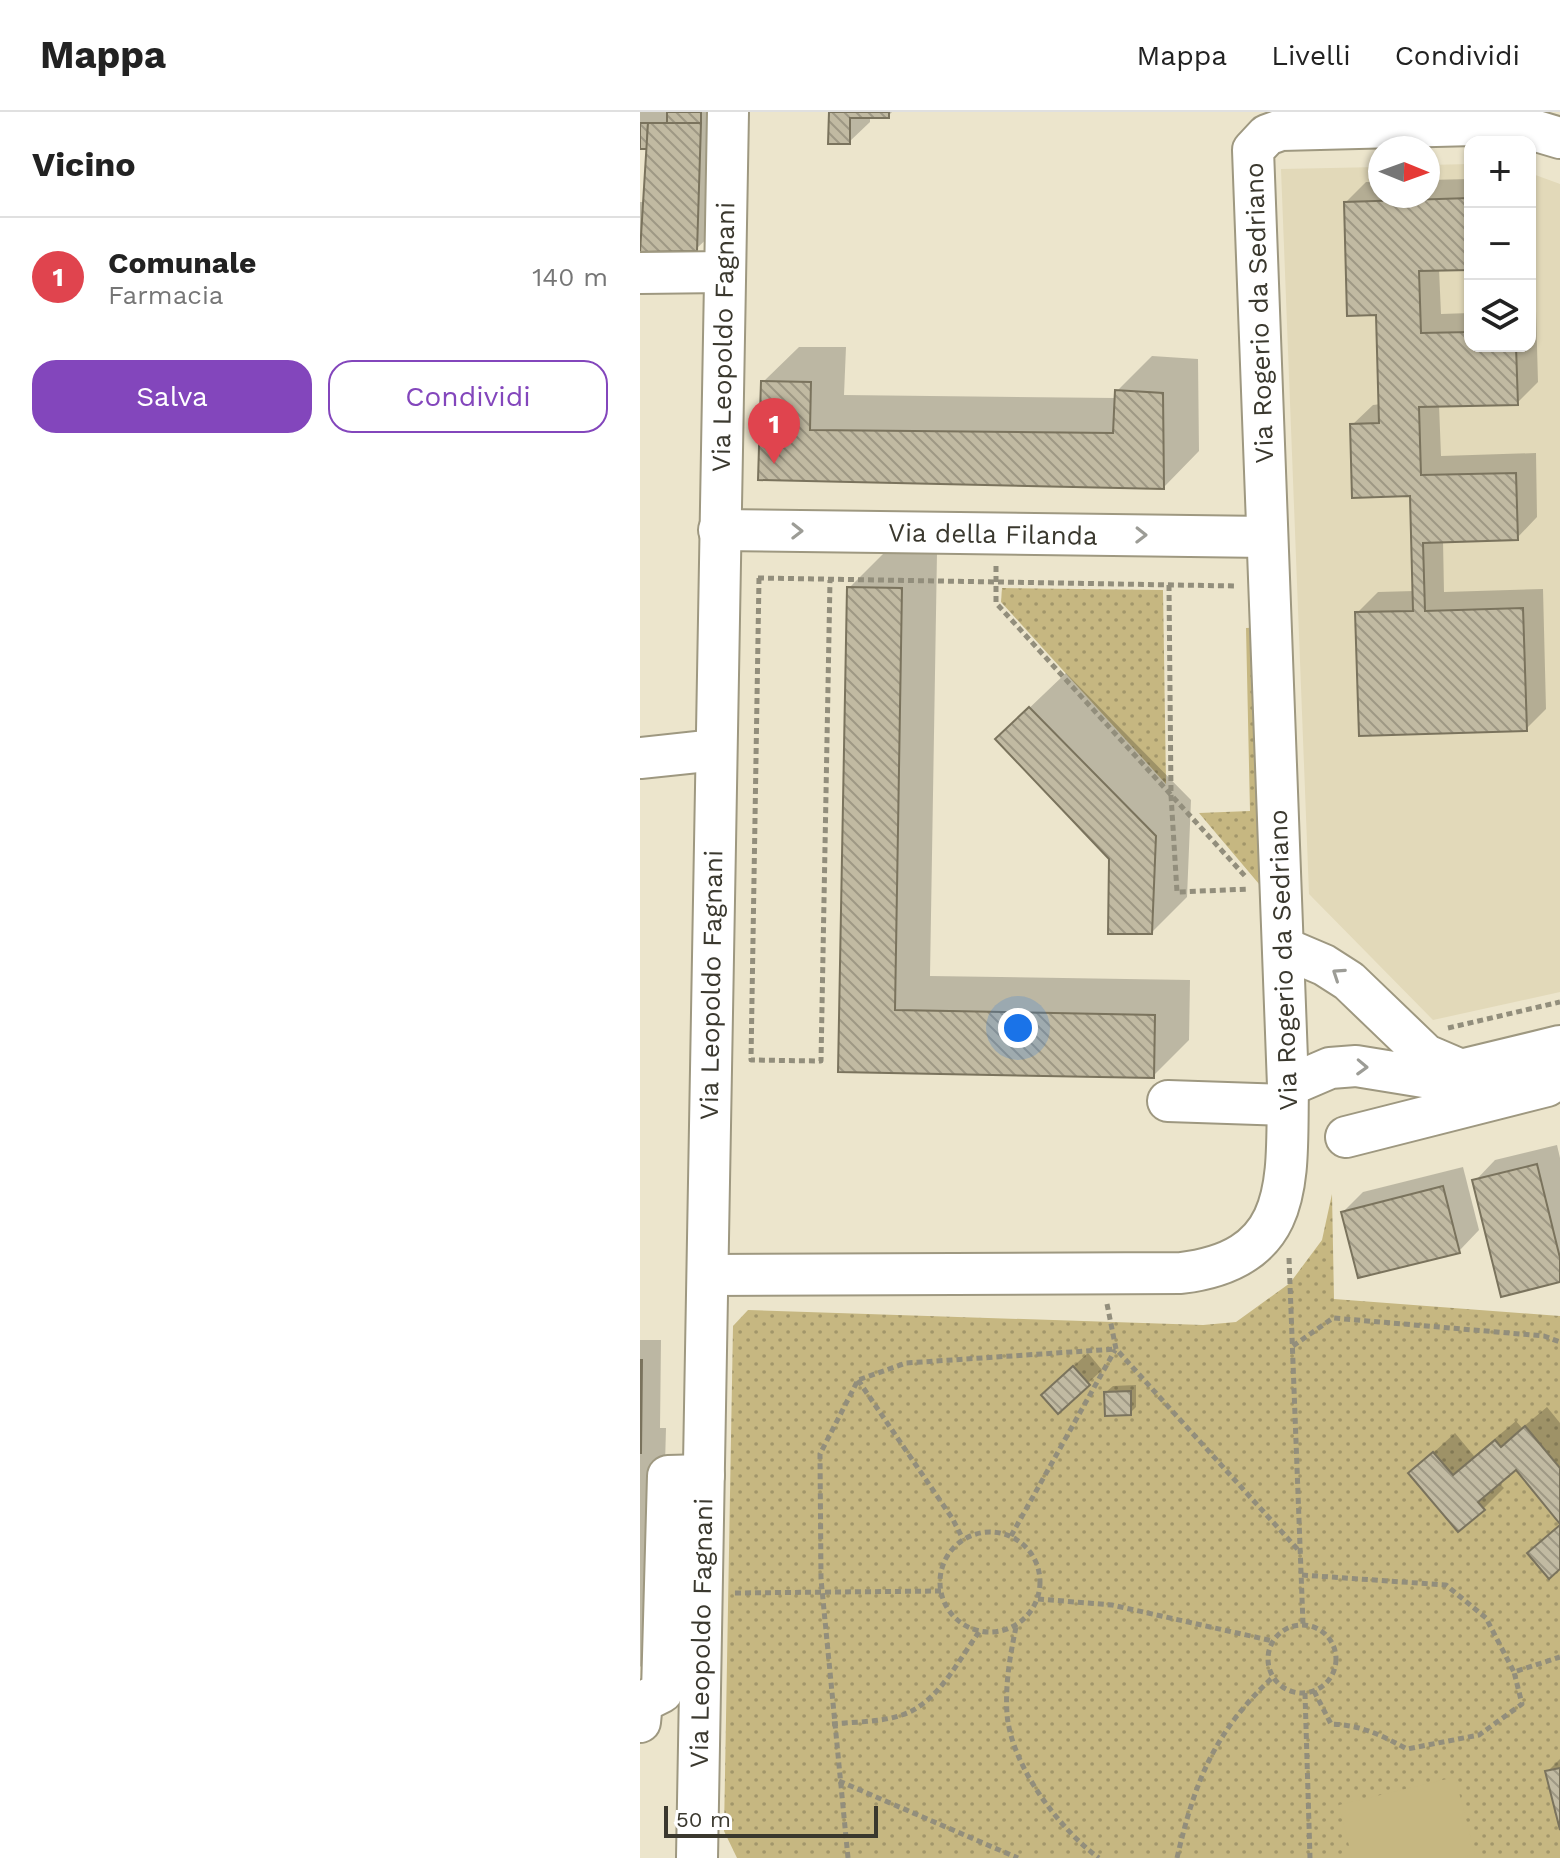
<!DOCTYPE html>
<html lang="it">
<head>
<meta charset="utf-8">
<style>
  body { margin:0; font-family:"Work Sans",sans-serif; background:#f6f6f6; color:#222 }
  .controls { position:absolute; right:24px; top:24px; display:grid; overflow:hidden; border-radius:16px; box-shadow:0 2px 6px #0004 }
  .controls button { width:72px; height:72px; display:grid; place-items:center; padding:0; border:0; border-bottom:2px solid #e0e0e0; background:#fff; color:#222; font:40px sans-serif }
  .compass { position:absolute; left:728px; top:24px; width:72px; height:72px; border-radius:50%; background:#fff; box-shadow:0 2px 6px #0004; rotate:91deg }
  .scale { position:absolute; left:24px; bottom:20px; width:214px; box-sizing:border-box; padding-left:8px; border:4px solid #3a382e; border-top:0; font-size:22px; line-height:28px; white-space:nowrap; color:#3a382e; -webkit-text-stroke:6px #fff; paint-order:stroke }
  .you { position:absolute; left:378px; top:916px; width:28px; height:28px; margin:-20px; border:6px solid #fff; border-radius:50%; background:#1a73e8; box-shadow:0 0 0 12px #1a73e833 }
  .badge { display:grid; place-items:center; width:52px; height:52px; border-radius:50%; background:#8346bc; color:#fff; font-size:26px; font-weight:700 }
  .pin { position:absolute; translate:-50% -66px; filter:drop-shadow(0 2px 4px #0008) }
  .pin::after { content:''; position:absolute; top:42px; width:28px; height:24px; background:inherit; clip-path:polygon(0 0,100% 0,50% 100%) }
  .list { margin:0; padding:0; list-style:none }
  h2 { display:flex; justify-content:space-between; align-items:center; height:104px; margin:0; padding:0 32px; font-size:34px }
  h2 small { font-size:26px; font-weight:400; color:#767676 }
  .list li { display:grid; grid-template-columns:52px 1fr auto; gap:24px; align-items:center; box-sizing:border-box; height:120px; padding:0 32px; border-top:2px solid #e0e0e0 }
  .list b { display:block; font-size:30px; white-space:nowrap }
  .list p { margin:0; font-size:26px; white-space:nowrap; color:#767676 }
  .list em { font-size:26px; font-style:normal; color:#767676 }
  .actions { display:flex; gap:16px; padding:24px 32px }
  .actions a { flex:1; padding:18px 0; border:2px solid #8346bc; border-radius:24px; text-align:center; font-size:28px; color:#8346bc }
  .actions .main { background:#8346bc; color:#fff }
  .icon { flex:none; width:44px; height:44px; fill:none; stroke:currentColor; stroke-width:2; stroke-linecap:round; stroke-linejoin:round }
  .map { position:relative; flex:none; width:920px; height:1746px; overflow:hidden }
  header { display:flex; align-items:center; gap:48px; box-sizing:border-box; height:112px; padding:0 40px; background:#fff; border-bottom:2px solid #e0e0e0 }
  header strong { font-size:38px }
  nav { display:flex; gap:44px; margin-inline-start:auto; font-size:28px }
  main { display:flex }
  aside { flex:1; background:#fff }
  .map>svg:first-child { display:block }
</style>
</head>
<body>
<header>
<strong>Mappa</strong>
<nav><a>Mappa</a><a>Livelli</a><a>Condividi</a></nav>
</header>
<main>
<aside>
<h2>Vicino<small></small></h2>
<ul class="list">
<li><span class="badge" style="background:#e0444e">1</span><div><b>Comunale</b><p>Farmacia</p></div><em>140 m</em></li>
</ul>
<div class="actions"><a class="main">Salva</a><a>Condividi</a></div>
</aside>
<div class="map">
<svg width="920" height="1746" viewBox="0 0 920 1746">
  <defs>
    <pattern id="grass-dots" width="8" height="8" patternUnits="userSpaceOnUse" patternTransform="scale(2)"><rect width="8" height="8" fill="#c6b781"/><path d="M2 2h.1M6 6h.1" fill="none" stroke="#a2966a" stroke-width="1.8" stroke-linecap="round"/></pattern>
    <pattern id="building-back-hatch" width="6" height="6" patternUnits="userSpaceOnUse" patternTransform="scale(2)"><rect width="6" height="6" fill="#c1baa2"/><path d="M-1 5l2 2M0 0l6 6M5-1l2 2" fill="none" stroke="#9e9884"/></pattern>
  </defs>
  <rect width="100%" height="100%" fill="#ece5cc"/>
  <polygon fill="#e2d9b9" points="830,52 830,234 890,234 890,61 920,72 920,880 793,908 669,782 641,57 740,55 740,84 788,84 788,53"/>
  <g fill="url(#grass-dots)">
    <polygon points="362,476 523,478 526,672 361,490"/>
    <polygon points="624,515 636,771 619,772 559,701 610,699 606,516"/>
    <polygon points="692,1082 694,1187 920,1204 920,1746 97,1746 84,1719 93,1214 108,1198 563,1213 596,1210 650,1171 682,1128"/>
  </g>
  <polygon fill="#c6b781" points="815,1665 835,1742 820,1746 712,1746 699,1693"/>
  <g fill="#0003">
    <polygon points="0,0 79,0 77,117 56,137 0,138 0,90 7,90 9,35 0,35"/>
    <polygon points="191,0 252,0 248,4 230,4 230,10 209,30"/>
    <polygon points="890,66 892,135 890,137"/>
    <polygon points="830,67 830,156 799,157 801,202 830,201 830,234 890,234 890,199 896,199 898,270 877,291 799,293 801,344 896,341 897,405 877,426 803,428 804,480 903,477 906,597 886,617 717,501 738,480 774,479 771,382 712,313 733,293 741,292 738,201 706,90 726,70 740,70 740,84 788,84 788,68"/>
    <polygon points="159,235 206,235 204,283 476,286 477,279 512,244 558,247 559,339 524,375 120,366 123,270"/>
    <polygon points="245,440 297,441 290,864 550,868 549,928 513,964 201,958 209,476"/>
    <polygon points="426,561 551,688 547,785 512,820 471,746 357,627"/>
    <polygon points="917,1033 920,1046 920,1168 835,1069 855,1048"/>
    <polygon points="823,1055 839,1118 819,1139 703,1100 723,1080"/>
    <polygon points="0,1228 21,1228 20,1316 26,1316 20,1535 0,1555"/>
    <polygon points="448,1241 462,1258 418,1299 417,1269"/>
    <polygon points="496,1273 496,1295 490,1301 466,1280 473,1274"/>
    <polygon points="907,1295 920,1311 920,1409 876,1355 858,1370 864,1376 844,1396 771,1361 815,1321 834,1344 876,1309 882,1316"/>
    <polygon points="920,1647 920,1710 907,1660"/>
  </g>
  <g fill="url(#building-back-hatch)" stroke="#7a735d" stroke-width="2">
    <rect x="27" y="0" width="34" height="11"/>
    <polygon points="189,0 249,0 249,6 210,6 210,32 188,32"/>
    <polygon points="0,11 8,11 7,37 0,37"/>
    <polygon points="8,11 61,11 57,139 0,140"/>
    <polygon points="830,86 830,158 779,159 781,221 830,220 830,234 876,234 878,293 779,295 781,363 876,361 878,428 783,431 785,499 883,496 887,619 719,624 715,500 773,499 770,384 712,386 710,312 739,311 736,203 707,204 704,90"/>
    <polygon points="121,269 171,270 170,318 473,321 475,278 523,281 524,377 118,368"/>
    <polygon points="207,475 262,476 255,898 515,903 514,966 198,960"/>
    <polygon points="389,595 516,724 512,822 468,822 469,747 355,627"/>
    <polygon points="897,1052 920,1146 920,1170 861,1185 832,1068"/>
    <polygon points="803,1074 820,1141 718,1166 701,1100"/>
    <polygon points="0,1248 2,1248 1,1341 0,1341"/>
    <polygon points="433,1254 450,1273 418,1302 401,1283"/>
    <polygon points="491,1279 491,1303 465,1304 464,1280"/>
    <polygon points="885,1314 920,1356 920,1412 876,1358 838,1390 845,1398 818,1420 768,1361 793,1340 813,1363 855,1328 861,1335"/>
    <polygon points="920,1413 920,1457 909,1467 887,1441"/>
    <polygon points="920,1656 920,1718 905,1659"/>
  </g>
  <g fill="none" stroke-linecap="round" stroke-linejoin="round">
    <defs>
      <g id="minor">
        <polyline points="0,161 85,160"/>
        <polyline points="79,418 627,425"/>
        <polyline points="0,646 76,638"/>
        <polyline points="644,836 684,853 709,869 786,943 821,958 796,967 716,954 690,956 648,974"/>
        <polyline points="821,958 920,934"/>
        <polyline points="528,989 647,993"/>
        <polyline points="706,1025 907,974 895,941"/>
        <path d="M68,1163L541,1161C658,1147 646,1066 648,974L613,38L627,23L641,18L873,12L920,26"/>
        <polyline points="0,1610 2,1590 22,1580 28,1364 64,1363"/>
        <polyline points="57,1746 88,0"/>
      </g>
    </defs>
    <use href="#minor" stroke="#9e9880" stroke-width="44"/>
    <g stroke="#928e7c" stroke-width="5" stroke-dasharray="6 4" stroke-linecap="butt">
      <polyline points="356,454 356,491 605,764"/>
      <polyline points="118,466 596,474"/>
      <polyline points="119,466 111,948 181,949 190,468"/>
      <polyline points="529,473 531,683 537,780 609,777"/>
      <polyline points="808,916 920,890"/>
      <polyline points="649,1146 663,1512"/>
      <polyline points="467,1192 476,1237 661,1441"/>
      <polyline points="653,1234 693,1206 904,1224 920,1230"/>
      <polyline points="218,1268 312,1406 323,1427"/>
      <circle cx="350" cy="1470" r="50"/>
      <polyline points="371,1424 475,1238"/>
      <polyline points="662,1463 806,1473 846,1506 874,1560 920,1545"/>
      <polyline points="95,1481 301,1479"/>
      <polyline points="398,1487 472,1493 633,1529"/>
      <circle cx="662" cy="1547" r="34"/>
      <path d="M376,1515C370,1544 365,1572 367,1602C371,1653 419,1717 459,1746"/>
      <path d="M674,1579L691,1612C721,1613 741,1623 767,1637L839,1623L882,1592L874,1560"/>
      <polyline points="665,1581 670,1746"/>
      <path d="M192,1612C215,1610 241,1610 262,1603C298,1591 318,1549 339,1520"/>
      <polyline points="199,1669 378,1746"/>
      <polyline points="208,1746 181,1467 180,1342 218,1268 266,1251 476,1237"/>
      <path d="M537,1746C555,1669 574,1620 633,1565"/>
    </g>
    <use href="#minor" stroke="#fff" stroke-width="40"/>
  </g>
  <defs><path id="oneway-chevron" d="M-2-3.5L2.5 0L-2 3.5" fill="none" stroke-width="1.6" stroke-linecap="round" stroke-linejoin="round" transform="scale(2)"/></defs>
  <g stroke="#9c9c96">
    <use href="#oneway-chevron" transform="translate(157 419) rotate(1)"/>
    <use href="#oneway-chevron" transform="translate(501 423) rotate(1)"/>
    <use href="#oneway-chevron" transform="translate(698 862) rotate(-146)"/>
    <use href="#oneway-chevron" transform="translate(722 955) rotate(2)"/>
  </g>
  <g text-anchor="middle" stroke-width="8" stroke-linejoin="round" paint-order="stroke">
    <g font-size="26" fill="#3a382e" stroke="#fff">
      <text transform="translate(619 201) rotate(-92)" y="9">Via Rogerio da Sedriano</text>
      <text transform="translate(83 225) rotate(-89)" y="9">Via Leopoldo Fagnani</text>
      <text transform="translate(353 422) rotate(1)" y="9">Via della Filanda</text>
      <text transform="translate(643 848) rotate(-92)" y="9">Via Rogerio da Sedriano</text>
      <text transform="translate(71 873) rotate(-89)" y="9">Via Leopoldo Fagnani</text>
      <text transform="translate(61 1521) rotate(-89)" y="9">Via Leopoldo Fagnani</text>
    </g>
  </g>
</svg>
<div class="controls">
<button>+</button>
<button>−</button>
<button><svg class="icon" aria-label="layers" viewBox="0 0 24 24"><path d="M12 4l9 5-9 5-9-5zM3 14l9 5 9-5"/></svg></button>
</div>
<svg class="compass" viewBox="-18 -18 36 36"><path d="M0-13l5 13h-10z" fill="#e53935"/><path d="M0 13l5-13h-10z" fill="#767676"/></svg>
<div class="scale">50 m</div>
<div class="you"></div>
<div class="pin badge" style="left:134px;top:352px;background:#e0444e">1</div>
</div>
</main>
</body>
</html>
